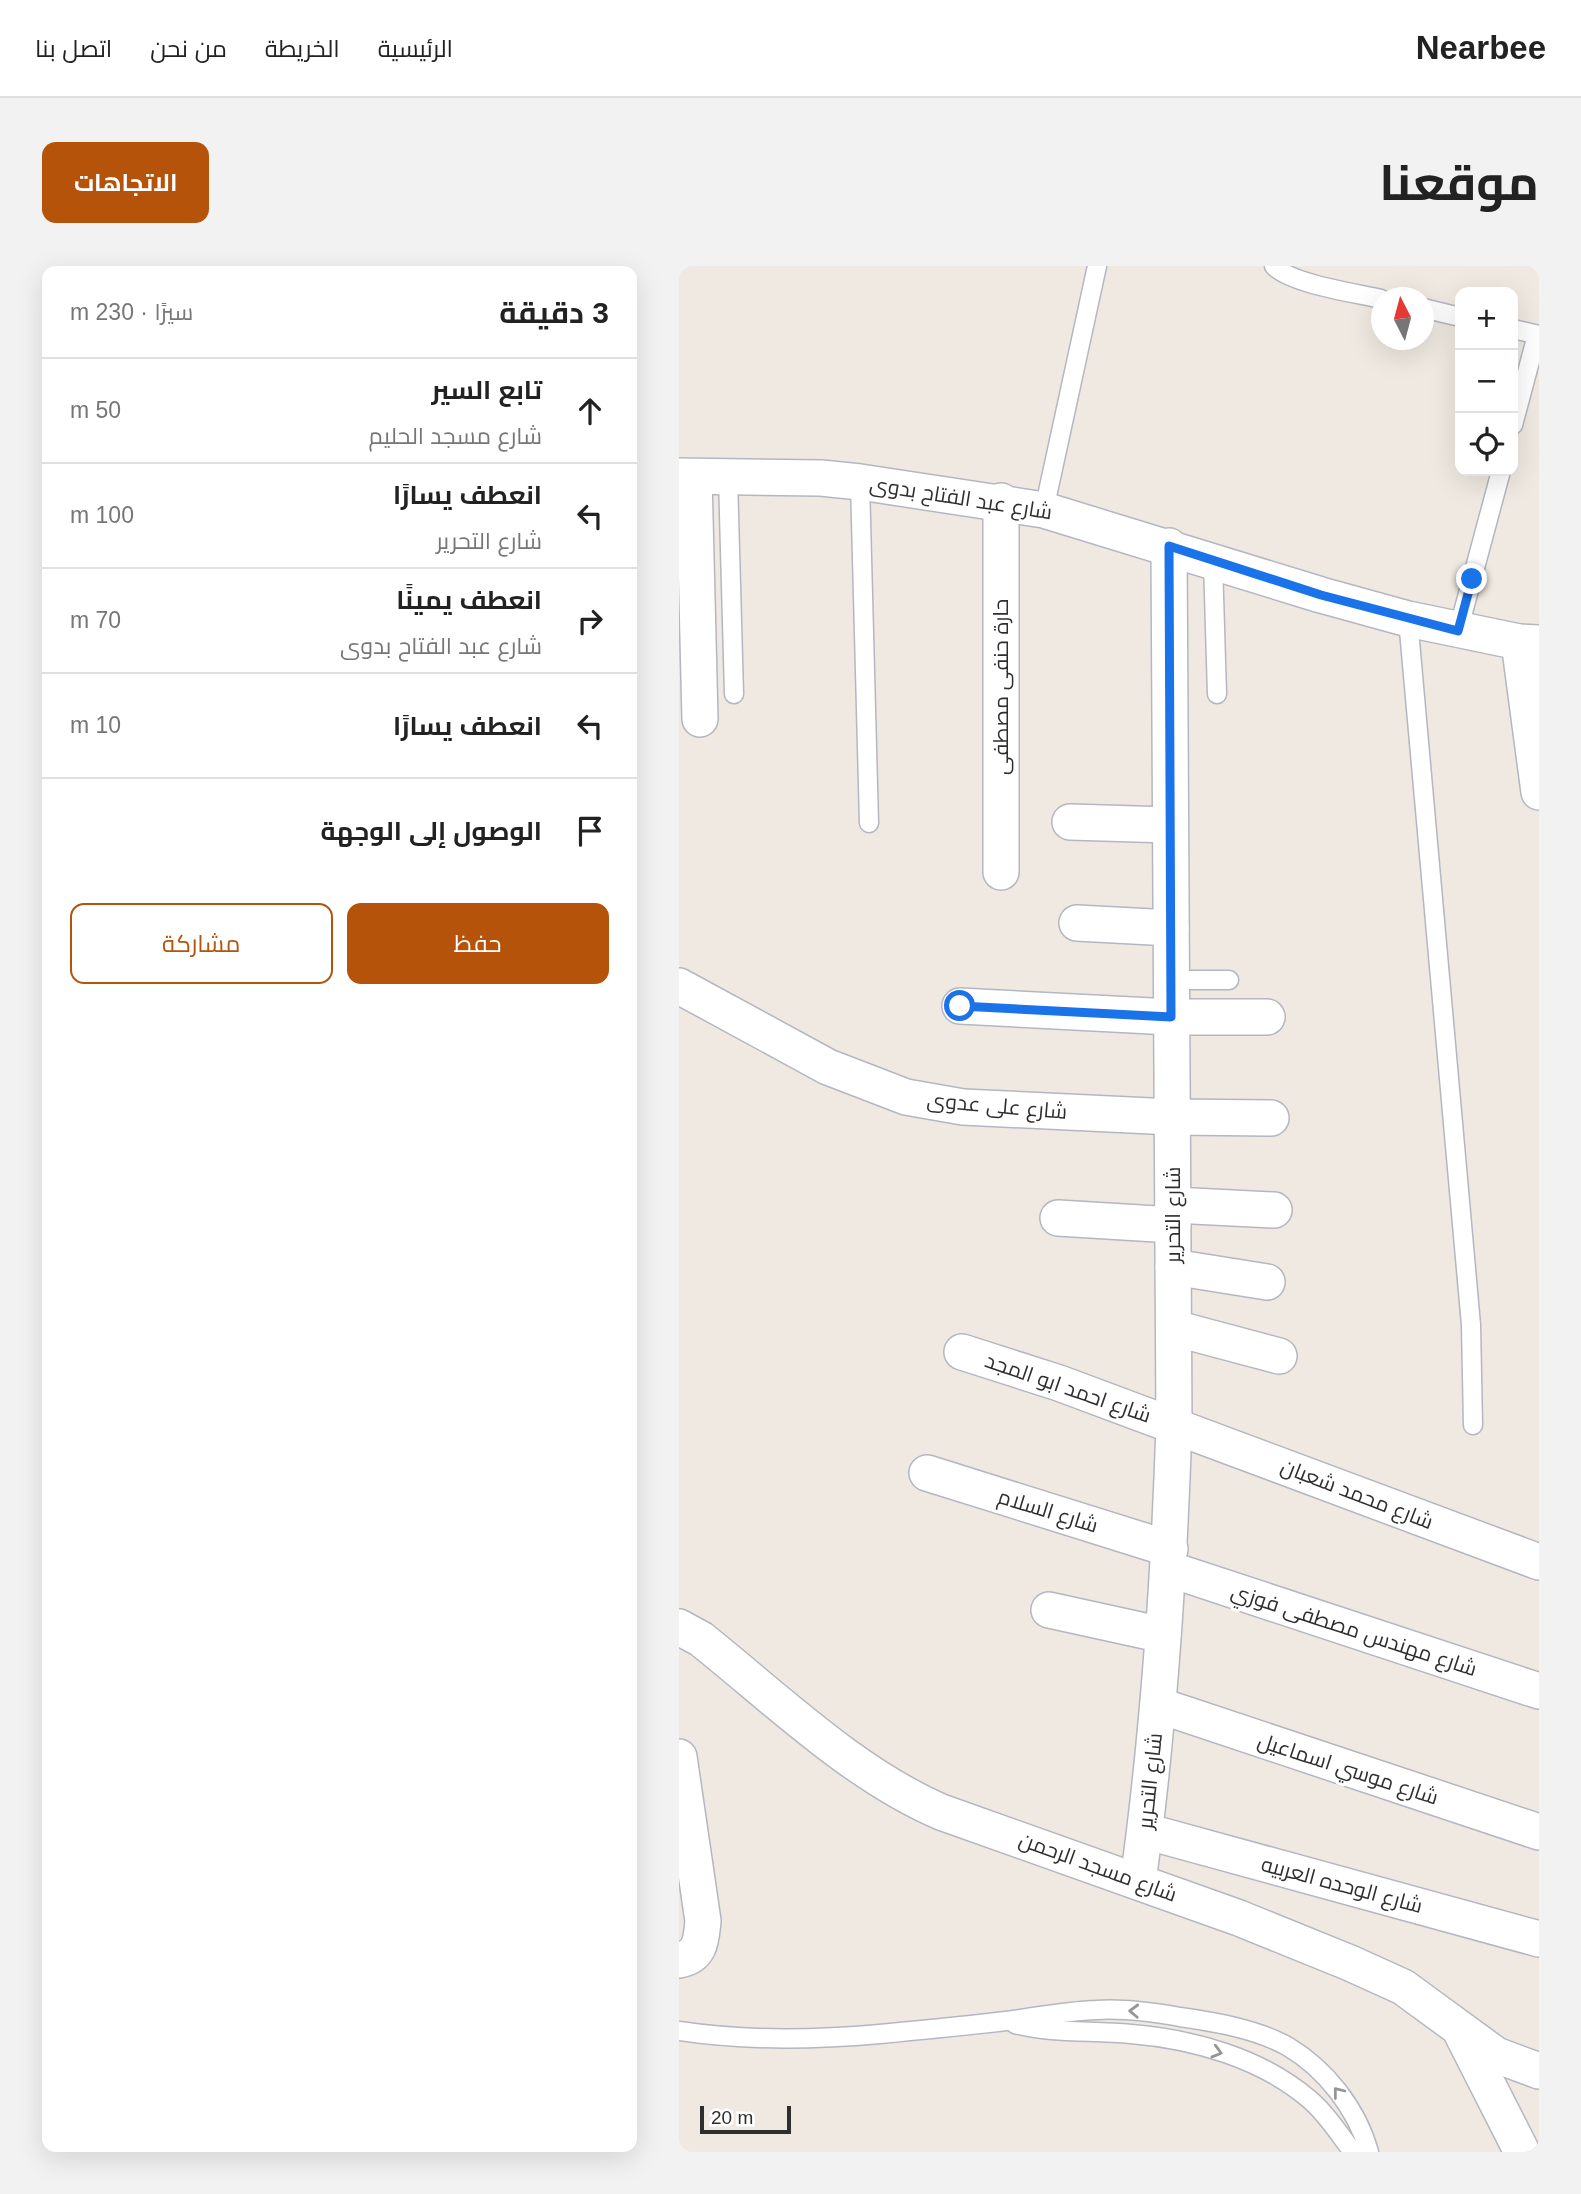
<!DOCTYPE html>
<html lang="ar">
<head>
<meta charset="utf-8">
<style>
  body { margin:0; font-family:Helvetica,Cairo,sans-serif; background:#f2f2f2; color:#222; direction:rtl }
  .controls { position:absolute; right:21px; top:21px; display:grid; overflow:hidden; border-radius:14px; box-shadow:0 7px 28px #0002 }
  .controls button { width:63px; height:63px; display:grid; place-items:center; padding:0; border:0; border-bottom:2px solid #e0e0e0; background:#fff; color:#222; font:35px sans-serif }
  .compass { position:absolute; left:692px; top:21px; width:63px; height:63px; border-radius:50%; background:#fff; box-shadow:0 7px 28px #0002; rotate:354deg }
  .scale { position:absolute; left:21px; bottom:18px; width:91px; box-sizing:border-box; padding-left:7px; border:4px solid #2e2e2e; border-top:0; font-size:19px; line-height:24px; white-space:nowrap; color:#2e2e2e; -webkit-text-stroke:5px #fff; paint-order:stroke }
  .stop { position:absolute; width:21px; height:21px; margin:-16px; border:5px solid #1a73e8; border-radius:50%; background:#fff }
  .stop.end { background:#1a73e8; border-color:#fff; box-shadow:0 2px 7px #0008 }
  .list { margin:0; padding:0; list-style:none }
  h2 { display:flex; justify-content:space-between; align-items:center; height:91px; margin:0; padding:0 28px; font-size:30px }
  h2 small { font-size:23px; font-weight:400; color:#767676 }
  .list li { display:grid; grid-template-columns:46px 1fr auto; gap:21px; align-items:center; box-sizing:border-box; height:105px; padding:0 28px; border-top:2px solid #e0e0e0 }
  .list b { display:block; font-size:26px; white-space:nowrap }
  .list p { margin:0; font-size:23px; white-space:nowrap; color:#767676 }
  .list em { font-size:23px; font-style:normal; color:#767676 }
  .actions { display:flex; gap:14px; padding:21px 28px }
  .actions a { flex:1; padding:16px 0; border:2px solid #b45309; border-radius:14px; text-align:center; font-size:24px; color:#b45309 }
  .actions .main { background:#b45309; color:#fff }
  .icon { flex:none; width:38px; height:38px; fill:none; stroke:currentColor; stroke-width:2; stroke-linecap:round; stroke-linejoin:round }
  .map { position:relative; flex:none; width:860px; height:1886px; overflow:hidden; direction:ltr; border-radius:14px }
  header { display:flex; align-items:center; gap:42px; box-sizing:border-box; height:98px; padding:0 35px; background:#fff; border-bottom:2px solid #e0e0e0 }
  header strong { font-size:33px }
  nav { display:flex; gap:38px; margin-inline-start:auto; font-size:24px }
  .intro { display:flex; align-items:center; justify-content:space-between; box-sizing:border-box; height:168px; padding:0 42px }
  h1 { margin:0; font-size:49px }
  .button { padding:18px 32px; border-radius:14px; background:#b45309; color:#fff; font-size:24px; font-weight:700 }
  main { display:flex; gap:42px; padding:0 42px }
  aside { flex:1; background:#fff; border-radius:14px; box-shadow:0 7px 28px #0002 }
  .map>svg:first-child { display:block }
</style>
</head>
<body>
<header>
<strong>Nearbee</strong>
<nav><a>الرئيسية</a><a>الخريطة</a><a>من نحن</a><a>اتصل بنا</a></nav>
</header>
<div class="intro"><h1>موقعنا</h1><a class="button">الاتجاهات</a></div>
<main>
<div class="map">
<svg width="860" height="1886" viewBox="0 0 860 1886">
  <rect width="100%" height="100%" fill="#efe9e1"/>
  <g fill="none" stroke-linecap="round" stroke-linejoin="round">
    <defs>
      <g id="service">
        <path d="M595,0C612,18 677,27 702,33"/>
        <polyline points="744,42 781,51"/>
        <polyline points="834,63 860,69"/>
        <polyline points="834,159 858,69"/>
        <polyline points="49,211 55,428"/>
        <polyline points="181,216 190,557"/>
        <polyline points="365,244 418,0"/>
        <polyline points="534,296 538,428"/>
        <polyline points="729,353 792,1059 794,1159"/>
        <polyline points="779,365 822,205"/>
        <polyline points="492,714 550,714"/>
        <path d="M336,1758C374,1768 413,1764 452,1768C514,1773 582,1792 630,1833C647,1847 660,1868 674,1886"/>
        <path d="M0,1765C66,1775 134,1774 201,1768C243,1764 285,1760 327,1755C357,1751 387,1745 417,1744C445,1742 473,1746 501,1751C536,1756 577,1763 608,1780C647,1803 678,1843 690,1886"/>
      </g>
      <g id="minor">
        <polyline points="0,210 142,212 181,216 365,244 642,329 729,353 840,376 860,377"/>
        <polyline points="15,211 21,453"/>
        <polyline points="322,235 322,606"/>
        <polyline points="840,376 860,526"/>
        <polyline points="391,556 491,559"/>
        <polyline points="398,657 492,662"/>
        <polyline points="0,720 149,801 227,831 284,841 493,851 592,852"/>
        <polyline points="281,740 492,751 588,751"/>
        <polyline points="494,939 595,944"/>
        <polyline points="379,952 494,959"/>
        <polyline points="494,1001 588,1016"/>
        <polyline points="495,1062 600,1090"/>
        <polyline points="283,1086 380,1117 860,1296"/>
        <polyline points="248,1207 491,1283"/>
        <polyline points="490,1303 860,1425"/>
        <polyline points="370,1344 484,1369"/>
        <path d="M0,1361L22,1373C97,1433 174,1508 262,1546L560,1652L671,1697L724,1721L817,1789L860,1805"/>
        <polyline points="479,1439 860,1566"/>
        <path d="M0,1491L24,1655C22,1674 22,1690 0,1694"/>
        <polyline points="466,1565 860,1673"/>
        <path d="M459,1615C480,1464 490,1311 495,1159L490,280"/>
        <polyline points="782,1766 843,1886"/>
      </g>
    </defs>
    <use href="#service" stroke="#b4b7c1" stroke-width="21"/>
    <use href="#minor" stroke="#b4b7c1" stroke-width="38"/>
    <use href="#service" stroke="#fff" stroke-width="18"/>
    <use href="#minor" stroke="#fff" stroke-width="35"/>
  </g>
  <defs><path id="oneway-chevron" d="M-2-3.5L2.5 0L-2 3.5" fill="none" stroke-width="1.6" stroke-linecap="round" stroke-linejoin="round" transform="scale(1.75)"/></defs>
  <g stroke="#969696">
    <use href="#oneway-chevron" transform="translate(455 1745) rotate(-178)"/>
    <use href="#oneway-chevron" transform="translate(538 1786) rotate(16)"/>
    <use href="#oneway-chevron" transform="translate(659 1826) rotate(-128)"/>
  </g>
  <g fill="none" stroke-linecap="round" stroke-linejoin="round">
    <polyline stroke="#1a73e8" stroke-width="9" points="281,740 492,751 490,280 642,329 779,365 793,313"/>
  </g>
  <g text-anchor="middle" stroke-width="6" stroke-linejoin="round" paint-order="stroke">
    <g font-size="21" fill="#2e2e2e" stroke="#fff">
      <text transform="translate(282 232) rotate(9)" y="7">شارع عبد الفتاح بدوى</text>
      <text transform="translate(322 421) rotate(-90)" y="7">حارة حنفى مصطفى</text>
      <text transform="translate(318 840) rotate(5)" y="7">شارع على عدوى</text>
      <text transform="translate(494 949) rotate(-90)" y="7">شارع التحرير</text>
      <text transform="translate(389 1122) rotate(19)" y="7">شارع احمد ابو المجد</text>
      <text transform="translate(678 1228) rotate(21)" y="7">شارع محمد شعبان</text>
      <text transform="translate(369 1245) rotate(17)" y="7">شارع السلام</text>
      <text transform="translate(675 1364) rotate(18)" y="7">شارع مهندس مصطفى فوزي</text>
      <text transform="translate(669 1503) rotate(18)" y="7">شارع موسي اسماعيل</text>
      <text transform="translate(471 1515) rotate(-84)" y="7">شارع التحرير</text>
      <text transform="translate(419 1601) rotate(20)" y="7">شارع مسجد الرحمن</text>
      <text transform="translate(663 1619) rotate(15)" y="7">شارع الوحده العربيه</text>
    </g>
  </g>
</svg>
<div class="controls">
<button>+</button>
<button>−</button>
<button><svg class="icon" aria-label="locate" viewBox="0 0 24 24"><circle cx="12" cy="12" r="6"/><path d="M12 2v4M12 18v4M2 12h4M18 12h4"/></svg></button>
</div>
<svg class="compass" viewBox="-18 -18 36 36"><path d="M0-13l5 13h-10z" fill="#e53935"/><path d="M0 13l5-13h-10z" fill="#767676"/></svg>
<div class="scale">20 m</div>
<div class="stop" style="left:281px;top:740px"></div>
<div class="stop end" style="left:793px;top:313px"></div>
</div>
<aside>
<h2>3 دقيقة<small>سيرًا · 230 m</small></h2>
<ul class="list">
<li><svg class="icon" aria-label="ahead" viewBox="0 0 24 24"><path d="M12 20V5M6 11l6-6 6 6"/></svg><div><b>تابع السير</b><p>شارع مسجد الحليم</p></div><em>50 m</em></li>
<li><svg class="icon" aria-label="left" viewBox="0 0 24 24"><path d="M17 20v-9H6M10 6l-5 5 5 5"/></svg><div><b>انعطف يسارًا</b><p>شارع التحرير</p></div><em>100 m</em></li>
<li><svg class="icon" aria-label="right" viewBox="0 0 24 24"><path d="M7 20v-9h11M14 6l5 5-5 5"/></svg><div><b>انعطف يمينًا</b><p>شارع عبد الفتاح بدوى</p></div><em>70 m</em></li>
<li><svg class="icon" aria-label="left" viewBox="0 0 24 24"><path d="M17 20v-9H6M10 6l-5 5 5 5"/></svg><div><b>انعطف يسارًا</b></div><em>10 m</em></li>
<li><svg class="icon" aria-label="arrive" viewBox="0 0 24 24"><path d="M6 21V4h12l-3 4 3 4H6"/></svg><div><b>الوصول إلى الوجهة</b></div></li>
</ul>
<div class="actions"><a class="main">حفظ</a><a>مشاركة</a></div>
</aside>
</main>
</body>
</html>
